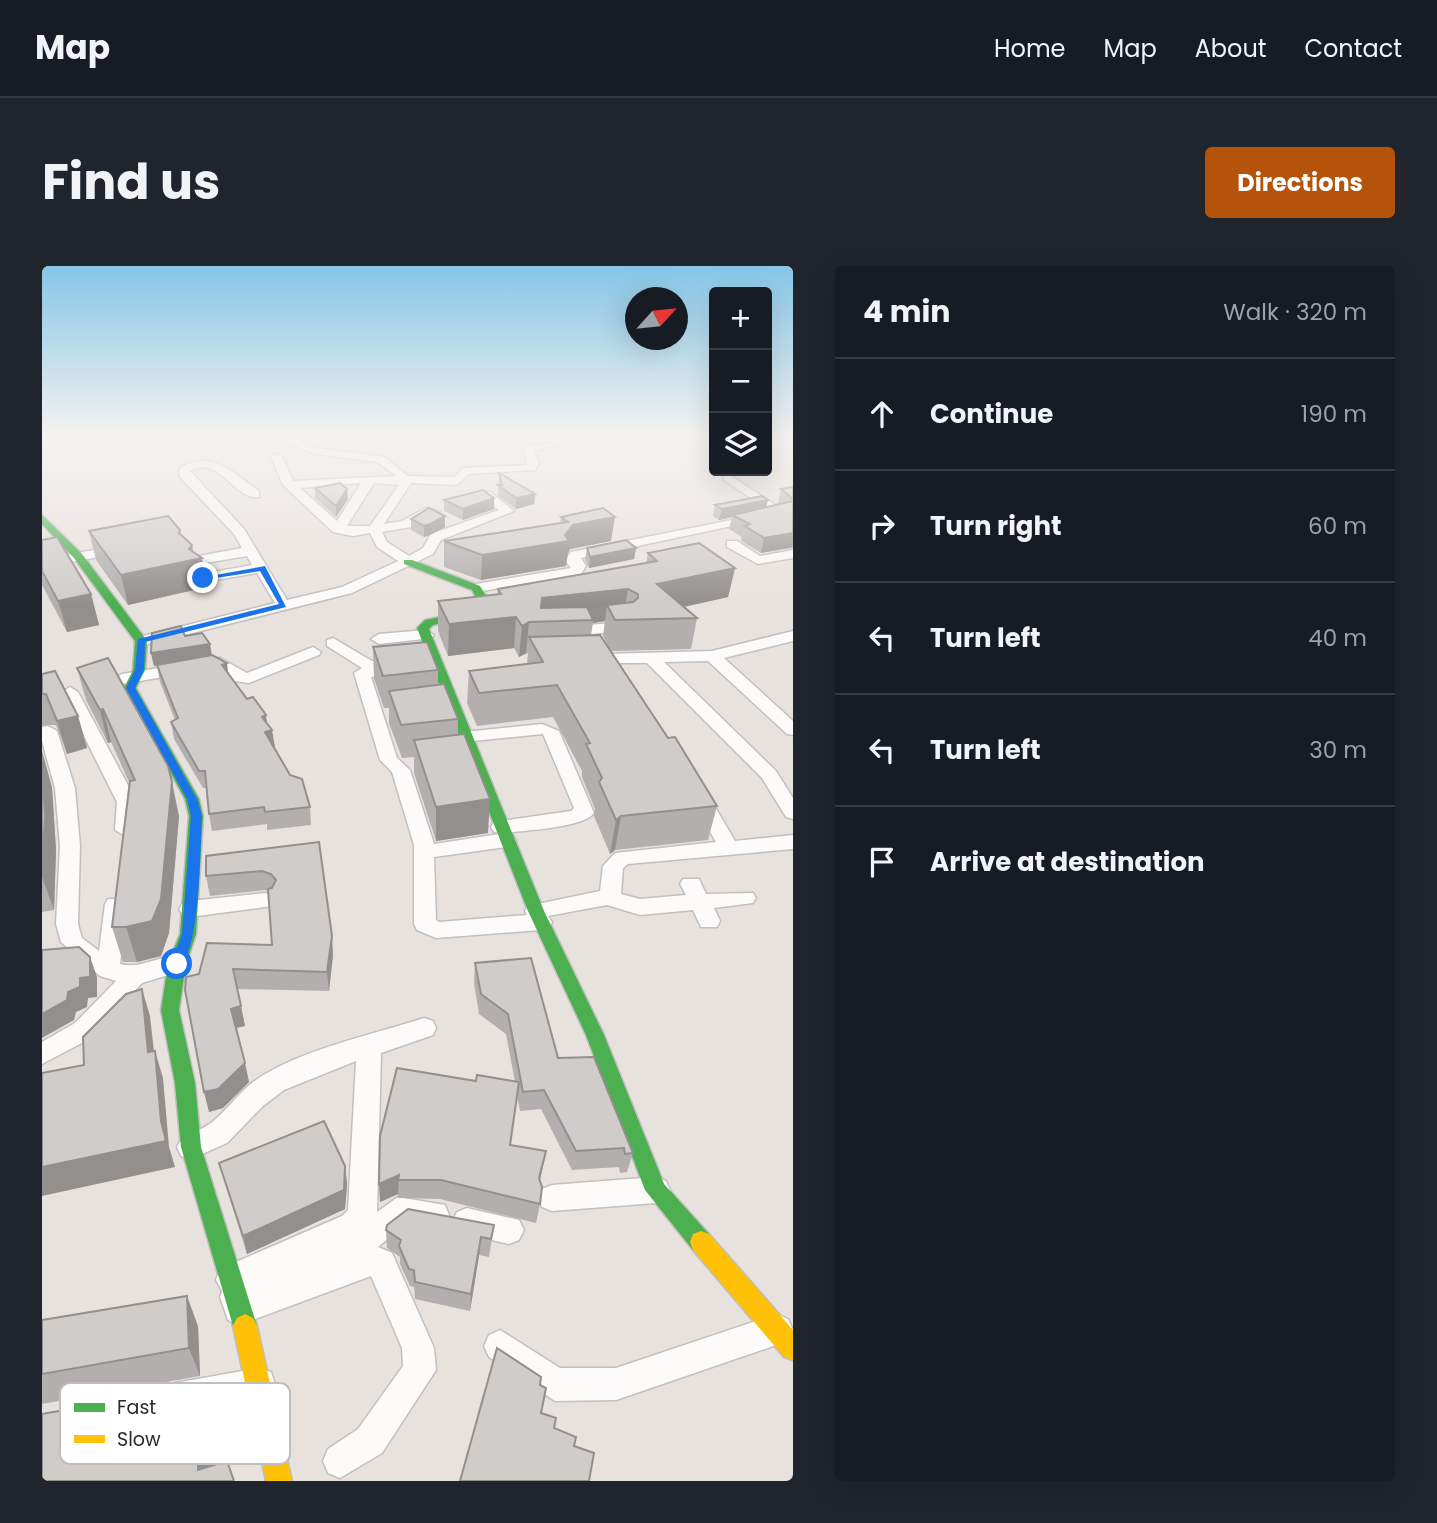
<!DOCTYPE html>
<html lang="en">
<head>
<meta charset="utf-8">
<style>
  body { margin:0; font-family:Poppins,sans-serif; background:#20242c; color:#f1f3f6 }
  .controls { position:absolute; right:21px; top:21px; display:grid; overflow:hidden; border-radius:7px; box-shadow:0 7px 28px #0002 }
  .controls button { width:63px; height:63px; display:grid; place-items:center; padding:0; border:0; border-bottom:2px solid #363941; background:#171b24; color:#f1f3f6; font:35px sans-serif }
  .compass { position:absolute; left:583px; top:21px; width:63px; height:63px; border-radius:50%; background:#171b24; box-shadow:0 7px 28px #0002; rotate:63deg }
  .stop { position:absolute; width:21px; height:21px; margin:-16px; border:5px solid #1a73e8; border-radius:50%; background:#fff }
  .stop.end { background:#1a73e8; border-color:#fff; box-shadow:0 2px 7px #0008 }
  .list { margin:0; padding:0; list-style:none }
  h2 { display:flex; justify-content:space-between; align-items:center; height:91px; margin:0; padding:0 28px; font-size:30px }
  h2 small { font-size:23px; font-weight:400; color:#9ea1a6 }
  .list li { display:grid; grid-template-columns:46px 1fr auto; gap:21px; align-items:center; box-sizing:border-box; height:112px; padding:0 28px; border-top:2px solid #363941 }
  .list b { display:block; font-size:26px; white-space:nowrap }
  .list em { font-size:23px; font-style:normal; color:#9ea1a6 }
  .icon { flex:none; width:38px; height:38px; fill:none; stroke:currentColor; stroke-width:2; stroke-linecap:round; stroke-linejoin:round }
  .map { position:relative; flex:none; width:751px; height:1215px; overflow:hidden; border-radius:7px }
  header { display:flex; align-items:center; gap:42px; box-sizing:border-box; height:98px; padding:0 35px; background:#171b24; border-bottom:2px solid #363941 }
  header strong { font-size:33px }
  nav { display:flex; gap:38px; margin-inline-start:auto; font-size:24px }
  .intro { display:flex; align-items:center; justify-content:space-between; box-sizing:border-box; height:168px; padding:0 42px }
  h1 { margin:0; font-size:49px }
  .button { padding:18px 32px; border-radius:7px; background:#b45309; color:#fff; font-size:24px; font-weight:700 }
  main { display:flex; gap:42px; padding:0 42px }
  aside { flex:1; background:#171b24; border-radius:7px; box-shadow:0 7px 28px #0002 }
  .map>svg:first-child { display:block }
</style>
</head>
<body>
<header>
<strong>Map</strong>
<nav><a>Home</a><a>Map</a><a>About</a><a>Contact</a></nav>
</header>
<div class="intro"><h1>Find us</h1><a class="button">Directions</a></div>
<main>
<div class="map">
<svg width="751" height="1215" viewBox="0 0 751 1215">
  <rect width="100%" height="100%" fill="#e8e2de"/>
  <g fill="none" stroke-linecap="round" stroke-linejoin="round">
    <defs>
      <g id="street">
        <path d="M243,168H253V172L274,182L342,191L366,210L412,211L422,202L485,199L482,181L509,177L515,180L492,185L497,197L493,204L426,208L415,219L369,217L342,258L360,255L384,242L398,246L369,261L340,266L345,276L367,290L381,282L389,268L457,244L440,232V226H448L472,245L399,274L391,288L310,327L99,380L93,378V372L233,337L215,307L161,316L154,312L161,308L210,299L205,290L151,299L144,295L151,291L200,282L192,268L137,210L138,202C170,183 191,207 217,225V231C191,234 178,188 148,205L202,263L245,334L300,321L356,295L335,281L328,267L311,270L291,266L241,219L229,190L239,188L251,215L354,210L335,196L272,188L244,176ZM319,217L295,255L258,222ZM332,217L357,219L328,260H305Z"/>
        <polygon points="686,208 747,248 539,292 544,300 539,308 534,309 434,326 427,322 434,318 529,302 523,294 529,286 730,246 682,214 682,210"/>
        <polygon points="685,275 695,275 718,290 751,284 751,292 716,298 685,281"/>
        <polygon points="81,279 88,283 86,286 0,301 0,293"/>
        <polygon points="581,356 589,361 586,364 523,371 515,366 523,361"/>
        <polygon points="384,364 392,369 389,372 337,378 329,373 337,368"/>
        <polygon points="751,365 751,375 682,392 751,455 751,469 745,468 666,395 622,396 734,505 751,532 751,553 744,551 720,512 605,397 572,397 577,406 569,411 563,409 553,393 561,388 670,385"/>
        <polygon points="291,372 330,395 358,397 366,402 358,407 329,411 355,492 368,504 392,578 464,567 474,574 464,581 392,591 394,654 397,656 485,649 483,645 486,640 558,625 561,600 573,587 674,576 648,531 658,525 665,527 693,575 751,569 751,583 586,598 581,602 579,628 598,633 644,629 638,618 641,613 657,613 664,628 711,627 714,632 711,637 672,642 678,655 675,661 659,661 651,644 598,649 565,639 506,650 510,656 507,662 499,664 394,672 375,664 372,658 372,579 350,506 338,494 312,407 320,402 285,380 285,374"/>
        <polygon points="271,381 279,386 277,389 207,417 192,415 175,402 80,418 72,413 80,408 178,392 205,407"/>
        <polygon points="28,421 36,426 95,536 90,569 83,570 73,564 75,536 20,426"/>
        <path d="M500,458L517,465L552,547C541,562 479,565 459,567L452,566L449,561L452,556L529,545L532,542L501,468L422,476L413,471L422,466Z"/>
        <path d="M6,460L15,465L33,522L38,580L36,658L40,672L57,685L63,638L66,633H82L85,638L78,698C101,704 122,685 143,692L147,698L143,704L100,717L51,771L0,798V776L33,757L74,715L58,710L19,676L14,658L18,580L13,522L0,475V461Z"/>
        <polygon points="223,627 231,630 234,635 231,640 148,651 140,648 137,643 140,638 148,635"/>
        <path d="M382,752L391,755L394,762L391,769L339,787L335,946L356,931L403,939L407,949L403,959L393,963L362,959L336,981L350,987L392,1082L394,1104L340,1187L298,1212L286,1207L281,1195L286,1183L316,1163L361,1100L360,1082L329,1010L197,1059L186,1054L178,1031L180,1025L174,1014L178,1003L300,950L306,944L314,795L242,824L221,840L185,877L149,893L139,890L135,881C141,868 157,866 169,857C184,845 196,828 211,816C255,784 330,769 382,752Z"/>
        <polygon points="614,911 624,915 628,924 624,933 614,937 510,945 500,941 496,932 500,923 510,919"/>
        <polygon points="425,942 477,954 482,964 477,974 467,978 415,966 410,956 415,946"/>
        <polygon points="735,1048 746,1053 751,1064 746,1075 574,1134 513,1135 447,1091 442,1080 447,1069 458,1064 518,1102 574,1102"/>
        <polygon points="217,1102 229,1106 233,1118 229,1130 217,1134 133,1151 121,1146 116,1134 121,1122 133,1117"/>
      </g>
      <g id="fast">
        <polygon points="0,249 40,288 105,375 103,404 94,422 157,533 161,550 154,668 144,698 137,744 153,817 159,881 215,1060 211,1068 203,1072 195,1068 191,1060 139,881 133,817 119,744 126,698 138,668 147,550 143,533 82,422 91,404 93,375 32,292 0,258"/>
        <polygon points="362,294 370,294 438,320 453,345 447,348 391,359 387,363 502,645 562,769 622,918 667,968 670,976 667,984 659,987 651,984 603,924 544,769 486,645 375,362 383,354 440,343 430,324 362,298"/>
      </g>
      <g id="slow">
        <polygon points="659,965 667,968 751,1064 751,1094 742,1091 651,984 648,976 651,968"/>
        <polygon points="203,1048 211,1052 215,1060 250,1215 224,1215 191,1060 195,1052"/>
      </g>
    </defs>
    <use href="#street" stroke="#c1bfbf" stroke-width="3"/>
    <use href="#fast" stroke="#c1bfbf" stroke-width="3"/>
    <use href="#slow" stroke="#c1bfbf" stroke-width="3"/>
    <use href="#street" fill="#fcfbfa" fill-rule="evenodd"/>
    <use href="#fast" fill="#4caf50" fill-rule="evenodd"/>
    <use href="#slow" fill="#ffc107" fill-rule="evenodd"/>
  </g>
  <g fill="#b3afae" fill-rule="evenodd">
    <polygon points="457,207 492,238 474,243 456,230"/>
    <polygon points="751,221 751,282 719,287 699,275 700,271 687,263 690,251 677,254 671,250 673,239 726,234 724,241 737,239 736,237 739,223"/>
    <polygon points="273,222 306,233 294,251 273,232"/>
    <polygon points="402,234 452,243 421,254 402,245"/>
    <polygon points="403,250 403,261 388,269 382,271 369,264 369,253"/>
    <polygon points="519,251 569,275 528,283 526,287 524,300 439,314 402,301 402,275 518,257"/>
    <polygon points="47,265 138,269 150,279 151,286 165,321 86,339 54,294"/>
    <polygon points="0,274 49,328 57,359 25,366 0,319"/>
    <polygon points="545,282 594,282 592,293 547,302 543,294"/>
    <path d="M606,287L693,302L686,331L642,341L655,352L649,383L569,385L626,472L675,540L666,574L573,584L568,588L552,550L553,543L540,511V505L511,451L435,460L425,437L427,405L485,398L486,387L477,391L472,382L406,390L396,365V335L455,329L456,323L604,297ZM563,355L561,370L567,382L549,369L551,357Z"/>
    <polygon points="143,370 170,389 186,408 205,433 225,457 233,481 231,481 268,541 269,559 225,564 225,558 170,565 167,548 165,522 161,522 132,473 129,456 133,454 118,416 115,399 112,400 109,387"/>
    <polygon points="331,381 396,404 396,419 416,453 416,468 446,567 394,575 372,507 372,491 360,492 347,457 347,442 342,442 332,413"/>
    <polygon points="35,402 137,550 127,667 119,690 95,696 81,696 70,661 87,516 69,476 66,477 44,434"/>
    <polygon points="0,408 36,450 45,482 25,488 14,459 0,459"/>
    <polygon points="0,485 10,522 14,584 12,644 0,646"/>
    <polygon points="277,576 291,689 287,725 195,723 203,760 194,762 207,816 181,842 167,846 157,708 230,679 226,625 223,624 168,630 164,610"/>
    <polygon points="433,697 516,792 591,887 585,906 578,907 577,901 530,904 499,843 478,845 475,829 468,879 504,885 498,915 498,938 494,957 398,933 356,932 356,928 338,936 434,815 473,816 464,768 437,748 432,717"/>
    <polygon points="177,897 303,900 305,918 303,943 205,988"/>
    <polygon points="452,959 447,991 437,989 428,1045 373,1033 372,1021 368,1020 358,998 358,991 345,982 344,964"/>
    <polygon points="0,1054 156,1060 158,1110 0,1138"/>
  </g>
  <g fill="#928f8d">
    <polygon points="305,223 306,233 294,251 294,240"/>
    <polygon points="493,228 492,238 474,243 474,232"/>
    <polygon points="452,232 452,243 421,254 421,243"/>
    <polygon points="726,234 723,245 690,249 690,251 677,254 680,243"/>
    <polygon points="403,250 403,261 388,269 382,271 382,260"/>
    <polygon points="573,251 569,275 528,283 526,287 524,300 439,314 440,289 523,269 531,259"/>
    <polygon points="138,264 143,293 147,283 150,279 152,293 160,292 165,321 86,339 79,309 137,267"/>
    <polygon points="751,267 751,281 719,287 722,272"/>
    <polygon points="594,282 592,293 547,302 548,291"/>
    <polygon points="693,302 686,331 609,348 615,318"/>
    <polygon points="586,323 581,353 565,339 563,355 551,357 551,354 497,356 500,332"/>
    <polygon points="49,328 57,359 25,366 16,335"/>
    <polygon points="474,351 472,382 406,390 407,358"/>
    <polygon points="487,356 484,387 477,391 480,360"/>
    <polygon points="168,378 170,390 112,400 109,387"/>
    <polygon points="185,397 187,413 180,399"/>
    <polygon points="61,443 69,476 66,477 58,444"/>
    <polygon points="224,449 226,465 230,464 233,481 225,483 220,451"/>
    <polygon points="36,450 45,482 25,488 15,455"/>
    <polygon points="0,485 10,522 14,584 12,644 0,611 3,550"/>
    <polygon points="130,516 137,550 127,667 119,690 95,696 84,661"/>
    <polygon points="448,533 446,567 394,575 394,541"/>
    <polygon points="579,550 573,584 568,588 574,554"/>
    <polygon points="290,670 291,689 287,725 285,706"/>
    <polygon points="48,691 55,711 55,731 46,732 45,741 34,746 32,754 0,772 0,748 26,726 38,712"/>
    <polygon points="100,723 108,750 115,813 106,786"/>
    <polygon points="199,740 203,760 193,762 189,743"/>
    <polygon points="113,785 121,812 127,881 133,901 0,930 0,901 119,855"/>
    <polygon points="203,797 207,816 181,842 167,846 162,826"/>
    <polygon points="504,885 500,904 494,931 497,912"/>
    <polygon points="303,900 305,918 303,943 205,988 201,970"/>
    <polygon points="357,909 356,928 338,936 337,918"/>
    <polygon points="439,971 437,989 428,1045 429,1028"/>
    <polygon points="145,1030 156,1060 158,1110 147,1082"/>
    <polygon points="156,1120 167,1147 168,1215 156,1204"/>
  </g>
  <g fill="#d0ccca" stroke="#928f8d" stroke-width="2">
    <polygon points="457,207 493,228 474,232 456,219 460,219"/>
    <polygon points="298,217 305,223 294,240 273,222"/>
    <polygon points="751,221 751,233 739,223"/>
    <polygon points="441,224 452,232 421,243 402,234"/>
    <polygon points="720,230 726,234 680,243 673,239"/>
    <polygon points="751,235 751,267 722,272 703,260 708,258 690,249"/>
    <polygon points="387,242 403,250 388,258 382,260 369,253"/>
    <polygon points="561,242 573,251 531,259 523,269 527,275 440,289 402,275 526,256 519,251"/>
    <polygon points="126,250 138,264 137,267 150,279 147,283 160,292 79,309 47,265"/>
    <polygon points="15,271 49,328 16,335 0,305 0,274"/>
    <polygon points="584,274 594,282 548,291 545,282"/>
    <polygon points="657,277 693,302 615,318 655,352 573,354 565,339 591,336 596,332 596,328 586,323 500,332 499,342 545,341 551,354 487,356 480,360 474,351 407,358 396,335 459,328 456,323 615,295 606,287"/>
    <polygon points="139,360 143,370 160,367 168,378 109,387 110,367"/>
    <polygon points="558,369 626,472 633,471 675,540 579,550 574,554 557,516 560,512 544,478 548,477 515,419 437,427 427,405 501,396 487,371"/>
    <polygon points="385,376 396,404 341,410 331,381"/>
    <polygon points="170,389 185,397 180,399 205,433 211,431 224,449 220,451 230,464 223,466 248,509 260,513 268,541 223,546 222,541 167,548 163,505 157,505 129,456 136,452 115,399"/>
    <polygon points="66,392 126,500 130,516 119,633 110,655 84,661 70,661 88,515 93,514 61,443 58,444 35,402"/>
    <polygon points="13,405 36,450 15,455 4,428 0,428 0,408"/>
    <polygon points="402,418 416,453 359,459 347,425"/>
    <polygon points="422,468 448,533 394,541 372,474"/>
    <polygon points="0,495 3,550 0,607"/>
    <polygon points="277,576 290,670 285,706 191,703 199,740 189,743 203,797 176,823 162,826 143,724 144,711 157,708 165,677 230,679 226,623 230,622 234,614 229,608 220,605 164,610 164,590"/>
    <polygon points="37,681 48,691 48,711 38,712 38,721 26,726 25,734 0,748 0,684"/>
    <polygon points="489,692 516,792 552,791 591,887 583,888 582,882 534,885 502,824 481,826 466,748 439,728 433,697"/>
    <polygon points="100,723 106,786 113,785 119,855 124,875 0,901 0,807 42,799 41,771 84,728"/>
    <polygon points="355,802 434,815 435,809 477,816 468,879 504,885 497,912 500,921 498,938 399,914 356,914 357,909 337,918 338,870"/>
    <polygon points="282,855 303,900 302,924 201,970 177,897"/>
    <polygon points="366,943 452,959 449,973 439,971 429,1028 373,1016 372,1004 367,1003 357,980 359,974 344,964 345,959"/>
    <polygon points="145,1030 147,1082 0,1108 0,1054"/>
    <polygon points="455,1082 499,1111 498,1119 504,1122 499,1147 514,1152 512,1162 534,1171 532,1180 552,1187 547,1215 418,1215"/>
    <polygon points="156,1120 156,1204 185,1195 192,1215 0,1215 0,1148"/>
  </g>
  <linearGradient id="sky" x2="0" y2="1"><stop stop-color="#86c6e7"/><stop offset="0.5" stop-color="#f5f2f0"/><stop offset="1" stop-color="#f5f2f0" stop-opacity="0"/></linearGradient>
  <rect width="751" height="338" fill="url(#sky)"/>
  <path fill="#1a73e8" d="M223,300L244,341L103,376L102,404L93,422L155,533L160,550C158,577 159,692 135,703L129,698L140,668L149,550L145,533L84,422L93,404L96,373L237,338L218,305L161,314L157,312Z"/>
  <rect x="18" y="1117" width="230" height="81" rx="10" fill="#fff" stroke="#bfbfbf" stroke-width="2"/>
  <rect x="32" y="1137" width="31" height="9" fill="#4caf50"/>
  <rect x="32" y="1169" width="31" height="8" fill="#ffc107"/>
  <g font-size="19" fill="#292929">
    <text x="75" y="1148">Fast</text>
    <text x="75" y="1180">Slow</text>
  </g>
</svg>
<div class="controls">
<button>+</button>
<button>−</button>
<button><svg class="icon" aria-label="layers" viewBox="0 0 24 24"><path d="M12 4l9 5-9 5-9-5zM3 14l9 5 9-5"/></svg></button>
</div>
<svg class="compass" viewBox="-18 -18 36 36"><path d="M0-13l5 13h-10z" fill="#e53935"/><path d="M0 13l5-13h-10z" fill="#9ea1a6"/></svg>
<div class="stop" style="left:135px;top:698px"></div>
<div class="stop end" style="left:161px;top:312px"></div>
</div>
<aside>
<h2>4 min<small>Walk · 320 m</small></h2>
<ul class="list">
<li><svg class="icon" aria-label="ahead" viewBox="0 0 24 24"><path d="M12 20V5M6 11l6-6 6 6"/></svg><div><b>Continue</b></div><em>190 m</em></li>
<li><svg class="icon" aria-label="right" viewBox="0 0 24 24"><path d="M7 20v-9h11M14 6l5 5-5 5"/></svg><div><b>Turn right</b></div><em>60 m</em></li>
<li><svg class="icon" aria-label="left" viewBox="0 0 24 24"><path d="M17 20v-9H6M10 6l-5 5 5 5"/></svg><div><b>Turn left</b></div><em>40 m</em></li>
<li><svg class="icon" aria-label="left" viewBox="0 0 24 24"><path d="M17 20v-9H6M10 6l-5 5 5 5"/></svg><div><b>Turn left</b></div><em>30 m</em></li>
<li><svg class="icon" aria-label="arrive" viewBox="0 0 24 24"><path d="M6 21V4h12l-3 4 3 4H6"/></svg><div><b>Arrive at destination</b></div></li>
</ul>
</aside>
</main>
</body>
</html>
